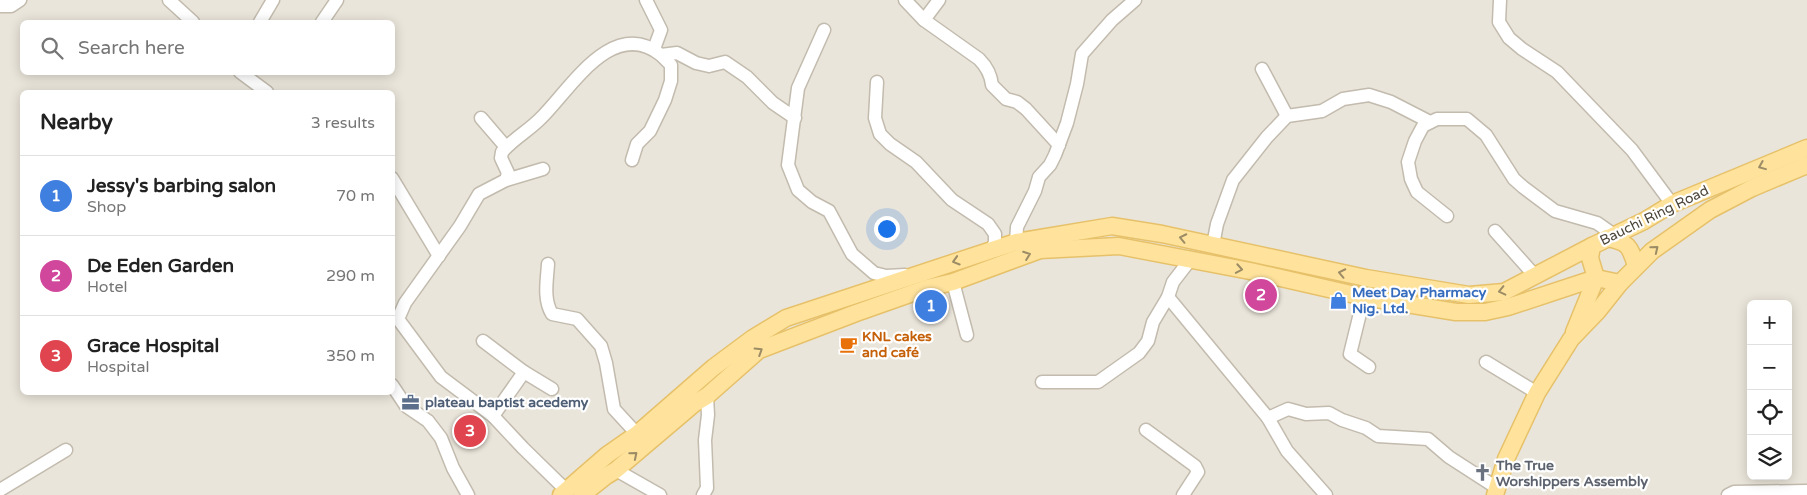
<!DOCTYPE html>
<html lang="en">
<head>
<meta charset="utf-8">
<style>
  body { margin:0; font-family:"Varela Round",sans-serif; background:#f2f2f2; color:#222 }
  .controls { position:absolute; right:15px; bottom:15px; display:grid; overflow:hidden; border-radius:8px; box-shadow:0 2px 12px #0003 }
  .controls button { width:45px; height:45px; display:grid; place-items:center; padding:0; border:0; border-bottom:1px solid #e0e0e0; background:#fff; color:#222; font:25px sans-serif }
  .you { position:absolute; left:886px; top:228px; width:18px; height:18px; margin:-12px; border:4px solid #fff; border-radius:50%; background:#1a73e8; box-shadow:0 0 0 8px #1a73e833 }
  .badge { display:grid; place-items:center; width:32px; height:32px; border-radius:50%; background:#fc3f1d; color:#fff; font-size:16px; font-weight:700 }
  .pin { position:absolute; translate:-50% -50%; border:2px solid #fff; box-shadow:0 1px 5px #0006 }
  .list { margin:0; padding:0; list-style:none }
  h2 { display:flex; justify-content:space-between; align-items:center; height:65px; margin:0; padding:0 20px; font-size:21px }
  h2 small { font-size:16px; font-weight:400; color:#767676 }
  .list li { display:grid; grid-template-columns:32px 1fr auto; gap:15px; align-items:center; box-sizing:border-box; height:80px; padding:0 20px; border-top:1px solid #e0e0e0 }
  .list b { display:block; font-size:19px; white-space:nowrap }
  .list p { margin:0; font-size:16px; white-space:nowrap; color:#767676 }
  .list em { font-size:16px; font-style:normal; color:#767676 }
  .icon { flex:none; width:28px; height:28px; fill:none; stroke:currentColor; stroke-width:2; stroke-linecap:round; stroke-linejoin:round }
  .map { position:relative; flex:none; width:1807px; height:495px; overflow:hidden }
  .search { position:absolute; background:#fff; box-shadow:0 2px 12px #0003; left:20px; top:20px; width:375px; height:55px; display:flex; align-items:center; gap:12px; box-sizing:border-box; padding:0 18px; border-radius:8px; color:#767676; font-size:19px }
  .panel { position:absolute; background:#fff; box-shadow:0 2px 12px #0003; left:20px; top:90px; width:375px; height:305px; border-radius:8px }
  .map>svg:first-child { display:block }
</style>
</head>
<body>
<div class="map">
<svg width="1807" height="495" viewBox="0 0 1807 495">
  <rect width="100%" height="100%" fill="#f6f3ec"/>
  <path fill="#eae5da" fill-rule="evenodd" d="M0,0H1807V495H0ZM22,22H392V72H22ZM22,92H392V392H22ZM1751,304H1788V476H1751Z"/>
  <g fill="none" stroke-linecap="round" stroke-linejoin="round">
    <defs>
      <g id="minor">
        <polyline points="169,0 193,22"/>
        <polyline points="646,0 661,30 654,49"/>
        <polyline points="905,0 924,20"/>
        <path d="M939,0L924,20L979,59C986,66 991,75 992,85L1006,99L1017,102L1026,109L1059,145"/>
        <polyline points="1500,0 1499,22 1509,38 1522,49 1557,72 1632,150 1672,204"/>
        <polyline points="0,6 11,6 20,0"/>
        <polyline points="260,22 273,0"/>
        <polyline points="322,22 337,0"/>
        <polyline points="824,30 798,88 788,165 798,190 812,202 829,211 852,254 874,273 886,276 905,275"/>
        <polyline points="1262,69 1287,116"/>
        <polyline points="240,72 267,92"/>
        <polyline points="877,82 875,118 880,134 890,144 916,162 952,200 988,224 995,234 995,243 990,251"/>
        <polyline points="481,118 506,147"/>
        <polyline points="632,160 637,144 650,131 665,100 671,81 671,65 661,55"/>
        <polyline points="392,178 439,256"/>
        <polyline points="506,180 543,169"/>
        <polyline points="1447,216 1417,192 1411,179 1408,162 1415,141 1423,126 1437,119 1467,119 1486,135 1514,179 1523,187 1555,211 1597,223 1614,235"/>
        <polyline points="1495,231 1536,277"/>
        <polyline points="1016,242 1017,227 1035,191 1039,177 1050,165 1055,155 1067,123 1077,84 1082,54 1112,20 1135,0"/>
        <polyline points="1213,245 1217,224 1233,180 1267,137 1287,116 1322,111 1343,99 1369,95 1391,102 1430,122"/>
        <path d="M548,264C547,281 543,299 552,314L577,319L601,346L606,363L614,409L637,434"/>
        <polyline points="953,282 967,335"/>
        <polyline points="1168,297 1268,418 1287,451 1326,495"/>
        <polyline points="1364,297 1350,354 1369,367"/>
        <polyline points="483,341 524,372 552,389"/>
        <polyline points="1486,362 1537,393"/>
        <polyline points="1042,382 1098,382 1139,353 1148,341 1153,322 1168,297 1173,282 1190,260"/>
        <polyline points="392,385 406,406 428,421 441,438 453,468 468,495"/>
        <polyline points="493,416 524,372"/>
        <polyline points="1268,418 1288,409 1306,414 1329,413 1342,420 1366,428 1378,436 1428,439 1449,457 1497,488"/>
        <polyline points="1146,430 1195,466 1198,472 1183,495"/>
        <polyline points="616,470 660,495"/>
        <polyline points="0,490 66,450"/>
        <path d="M567,491L523,448L493,416L441,377L398,319L405,303L460,226L479,194L506,180L508,173L501,158L502,152C513,139 528,131 540,119C570,90 612,16 661,55L677,53L696,63L709,66L725,62L747,77L773,103L795,118"/>
        <polyline points="703,495 707,488 705,440 708,415 707,396"/>
        <polyline points="1728,495 1734,492 1807,491"/>
      </g>
      <g id="major">
        <path d="M1607,238C1628,242 1630,246 1636,266"/>
        <polyline points="1574,332 1596,278 1590,258 1592,246 1644,221 1672,204 1807,148"/>
        <polyline points="561,495 607,455 637,434 714,367 753,338 786,318 1016,242 1112,226 1162,234 1366,278 1469,295 1504,292 1592,246"/>
        <polyline points="582,495 606,476 616,470 695,403 707,396 759,350 856,313 927,288 953,282 1040,250 1119,246 1250,271 1364,297 1456,312 1485,312 1508,307 1596,278 1620,283"/>
        <polyline points="1495,495 1506,459 1537,393 1571,339 1597,312 1620,283 1652,251 1710,210 1752,188 1807,165"/>
      </g>
    </defs>
    <use href="#minor" stroke="#c2bbae" stroke-width="15"/>
    <use href="#major" stroke="#e6c16a" stroke-width="19"/>
    <use href="#minor" stroke="#fff" stroke-width="12"/>
    <use href="#major" stroke="#ffe39c" stroke-width="16"/>
  </g>
  <defs><path id="oneway-chevron" d="M-2-3.5L2.5 0L-2 3.5" fill="none" stroke-width="1.6" stroke-linecap="round" stroke-linejoin="round" transform="scale(1.25)"/></defs>
  <g stroke="#9c8c66">
    <use href="#oneway-chevron" transform="translate(1762 166) rotate(158)"/>
    <use href="#oneway-chevron" transform="translate(1183 238) rotate(-168)"/>
    <use href="#oneway-chevron" transform="translate(1655 249) rotate(-39)"/>
    <use href="#oneway-chevron" transform="translate(1027 255) rotate(-20)"/>
    <use href="#oneway-chevron" transform="translate(956 261) rotate(163)"/>
    <use href="#oneway-chevron" transform="translate(1239 269) rotate(10)"/>
    <use href="#oneway-chevron" transform="translate(1342 273) rotate(-168)"/>
    <use href="#oneway-chevron" transform="translate(1502 291) rotate(167)"/>
    <use href="#oneway-chevron" transform="translate(759 351) rotate(-32)"/>
    <use href="#oneway-chevron" transform="translate(634 455) rotate(-40)"/>
  </g>
  <defs>
    <symbol id="shop-bare" viewBox="-9 -9 18 18"><path d="M-5-2.5h2.3a2.7 3.5 0 0 1 5.4 0H5L5.5 6h-11ZM-1.5-2.5h3a1.5 2.3 0 0 0-3 0Z" fill="#3f7fe0" stroke="#fff" stroke-width="2.5" paint-order="stroke"/></symbol>
    <symbol id="cafe-bare" viewBox="-9 -9 18 18"><path d="M-5.5-4.5H6V0H3Q3 3.5 0 3.5H-2.5Q-5.5 3.5-5.5 0ZM3-3.2v2h1.7v-2ZM-6 4.5H4V6H-6Z" fill="#e8710a" stroke="#fff" stroke-width="2.5" paint-order="stroke"/></symbol>
    <symbol id="office-bare" viewBox="-9 -9 18 18"><path d="M-6-3h4V-5.5h4V-3h4V5H-6ZM-1-4.5V-3h2v-1.5ZM-6 0V1H6V0Z" fill="#5c6f8a" stroke="#fff" stroke-width="2.5" paint-order="stroke"/></symbol>
    <symbol id="church-bare" viewBox="-9 -9 18 18"><path d="M-1.2-6h2.4v3.5h3.3v2.4h-3.3V6h-2.4V-.1h-3.3v-2.4h3.3Z" fill="#6b7280" stroke="#fff" stroke-width="2.5" paint-order="stroke"/></symbol>
  </defs>
  <g fill-rule="evenodd">
    <use href="#shop-bare" x="1326" y="288" width="25" height="25"/>
    <use href="#cafe-bare" x="836" y="332" width="25" height="25"/>
    <use href="#office-bare" x="398" y="390" width="25" height="25"/>
    <use href="#church-bare" x="1470" y="460" width="25" height="25"/>
  </g>
  <g text-anchor="middle" stroke-width="4.5" stroke-linejoin="round" paint-order="stroke">
    <g font-size="14" fill="#4b4439" stroke="#fff">
      <text transform="translate(1654 215) rotate(-26)" y="5">Bauchi Ring Road</text>
    </g>
    <g font-size="14" font-weight="bold" fill="#366cbe" stroke="#fff" text-anchor="start">
      <text x="1352" y="297">Meet Day Pharmacy<tspan x="1352" dy="16">Nig. Ltd.</tspan></text>
    </g>
    <g font-size="14" font-weight="bold" fill="#c56008" stroke="#fff" text-anchor="start">
      <text x="862" y="341">KNL cakes<tspan x="862" dy="16">and café</tspan></text>
    </g>
    <g font-size="14" font-weight="bold" fill="#4e5e75" stroke="#fff" text-anchor="start">
      <text x="425" y="407">plateau baptist acedemy</text>
    </g>
    <g font-size="14" font-weight="bold" fill="#5b616d" stroke="#fff" text-anchor="start">
      <text x="1496" y="470">The True<tspan x="1496" dy="16">Worshippers Assembly</tspan></text>
    </g>
  </g>
</svg>
<div class="controls">
<button>+</button>
<button>−</button>
<button><svg class="icon" aria-label="locate" viewBox="0 0 24 24"><circle cx="12" cy="12" r="6"/><path d="M12 2v4M12 18v4M2 12h4M18 12h4"/></svg></button>
<button><svg class="icon" aria-label="layers" viewBox="0 0 24 24"><path d="M12 4l9 5-9 5-9-5zM3 14l9 5 9-5"/></svg></button>
</div>
<div class="you"></div>
<div class="pin badge" style="left:931px;top:306px;background:#3f7fe0">1</div>
<div class="pin badge" style="left:1261px;top:295px;background:#d1479c">2</div>
<div class="pin badge" style="left:470px;top:431px;background:#e0444e">3</div>
<div class="search"><svg class="icon" aria-label="search" viewBox="0 0 24 24"><circle cx="10" cy="10" r="6"/><path d="M15 15l6 6"/></svg>Search here</div>
<section class="panel">
<h2>Nearby<small>3 results</small></h2>
<ul class="list">
<li><span class="badge" style="background:#3f7fe0">1</span><div><b>Jessy's barbing salon</b><p>Shop</p></div><em>70 m</em></li>
<li><span class="badge" style="background:#d1479c">2</span><div><b>De Eden Garden</b><p>Hotel</p></div><em>290 m</em></li>
<li><span class="badge" style="background:#e0444e">3</span><div><b>Grace Hospital</b><p>Hospital</p></div><em>350 m</em></li>
</ul>
</section>
</div>
</body>
</html>
